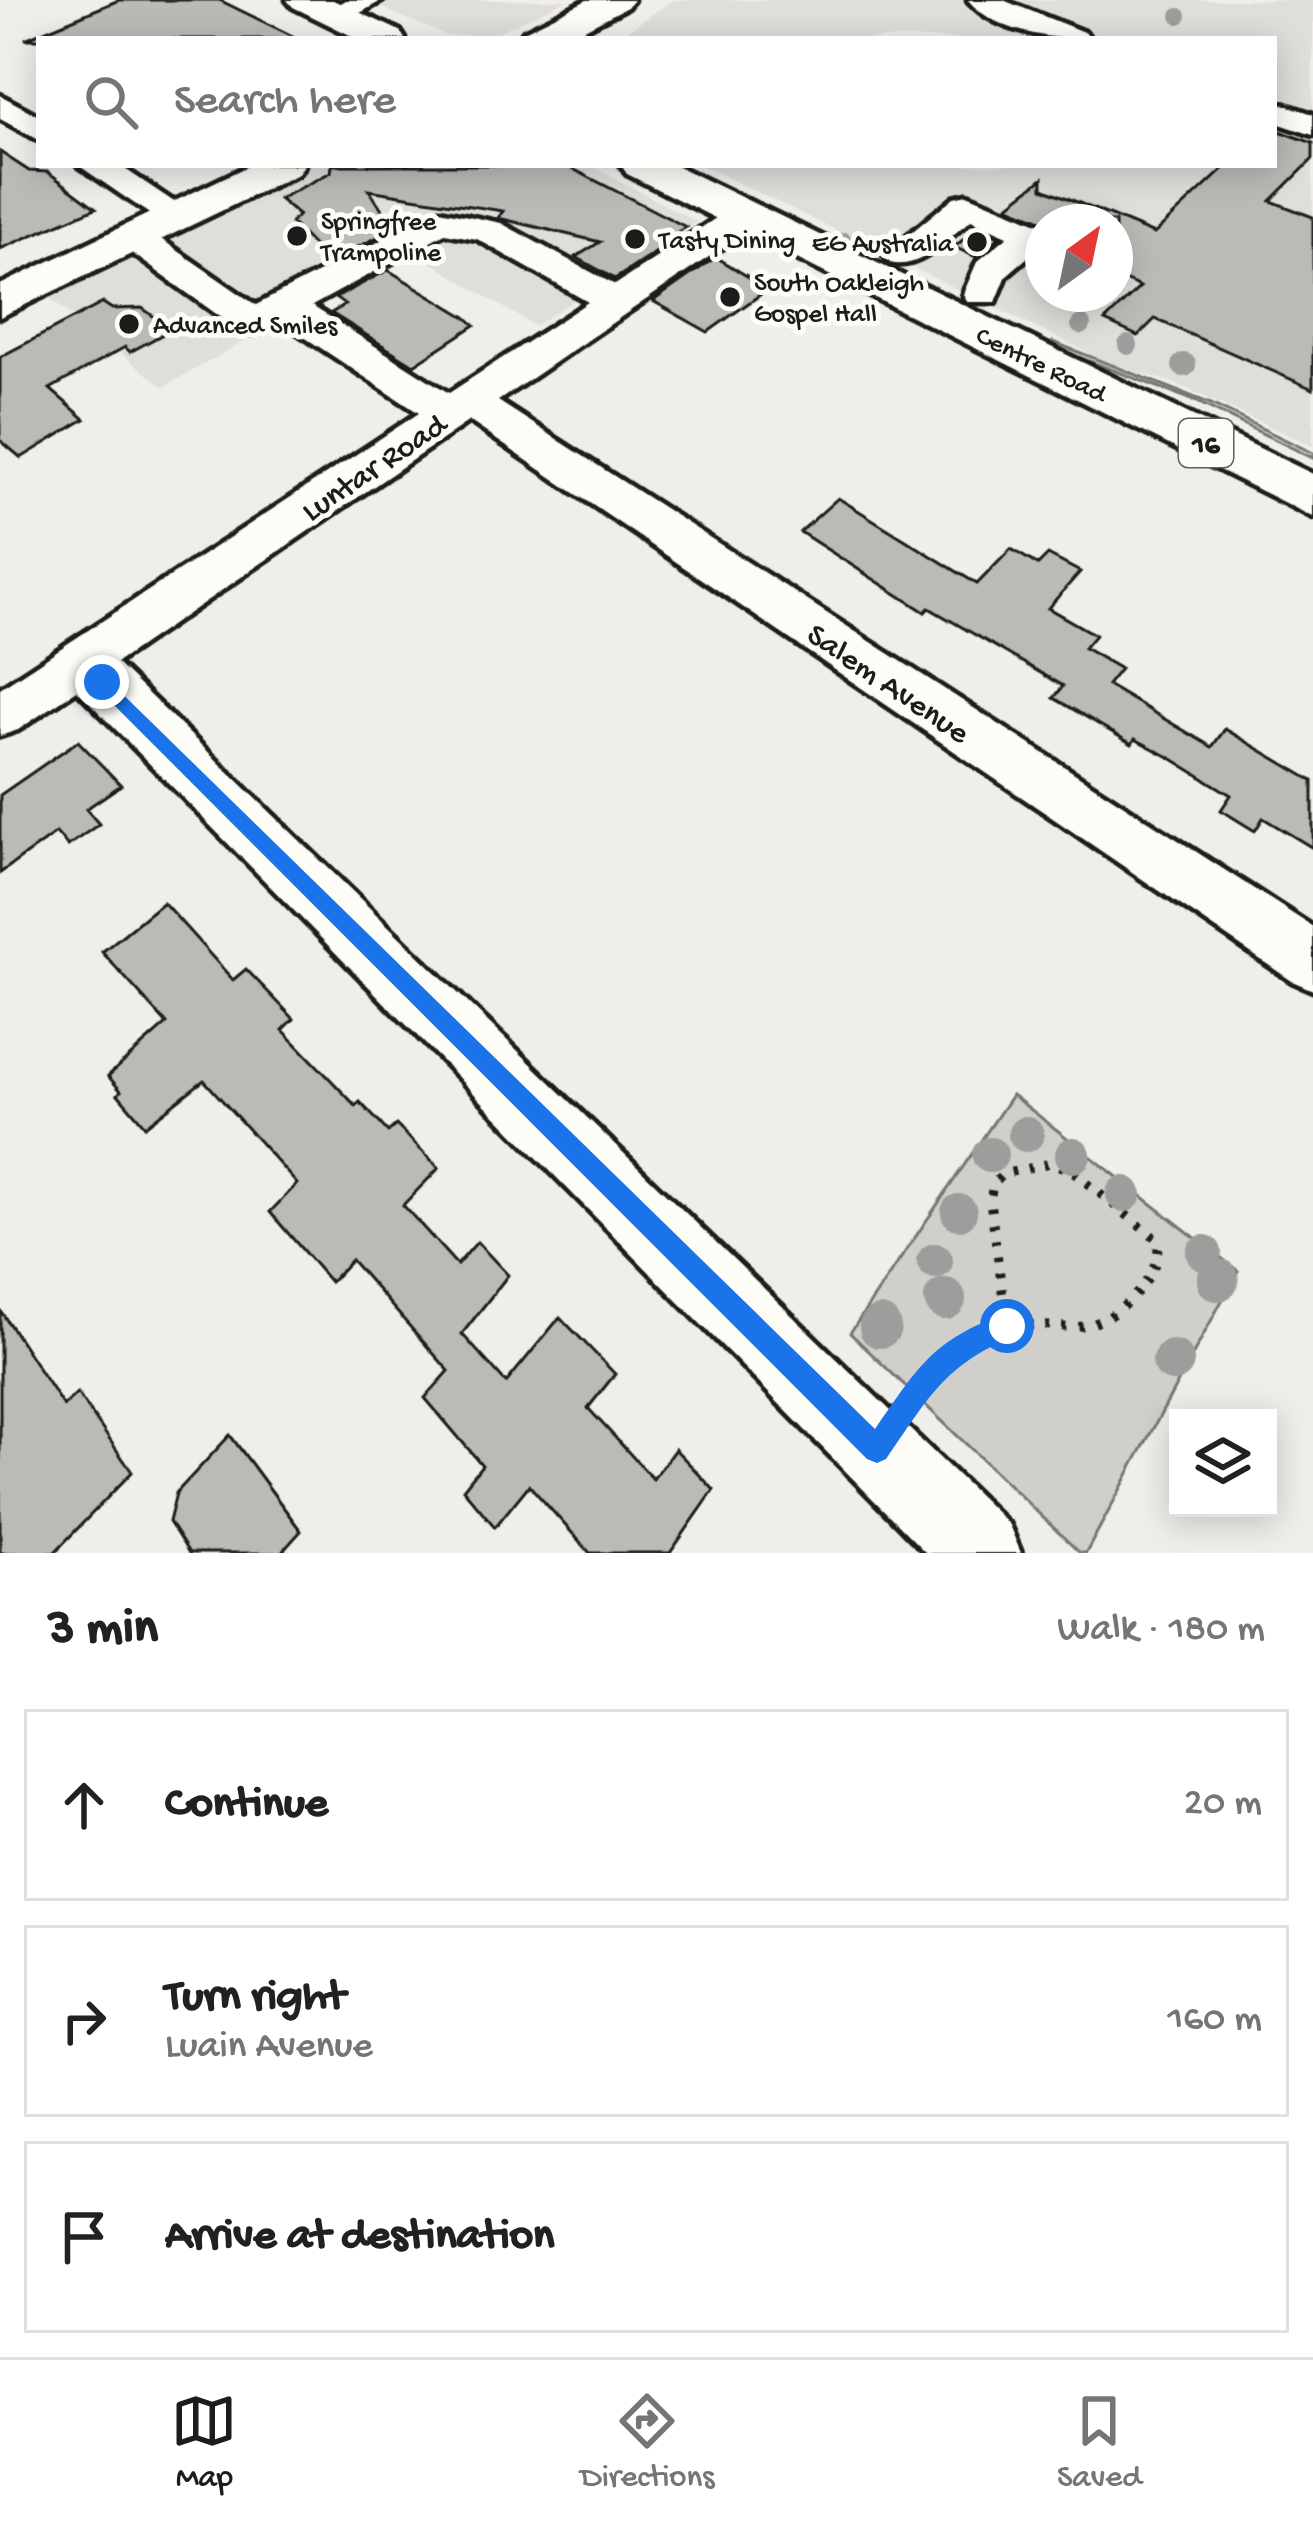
<!DOCTYPE html>
<html lang="en">
<head>
<meta charset="utf-8">
<style>
  body { margin:0; font-family:"Gochi Hand",sans-serif; background:#f6f6f6; color:#202124 }
  .controls { position:absolute; right:36px; bottom:36px; display:grid; overflow:hidden; border-radius:0px; box-shadow:0 6px 30px #0003 }
  .controls button { width:108px; height:108px; display:grid; place-items:center; padding:0; border:0; border-bottom:3px solid #e0e0e0; background:#fff; color:#202124; font:60px sans-serif }
  .compass { position:absolute; left:1025px; top:204px; width:108px; height:108px; border-radius:50%; background:#fff; box-shadow:0 6px 30px #0003; rotate:33deg }
  .stop { position:absolute; width:36px; height:36px; margin:-27px; border:9px solid #1a73e8; border-radius:50%; background:#fff }
  .stop.end { background:#1a73e8; border-color:#fff; box-shadow:0 3px 12px #0008 }
  .list { margin:0; padding:0; list-style:none }
  h2 { display:flex; justify-content:space-between; align-items:center; height:156px; margin:0; padding:0 48px; font-size:51px }
  h2 small { font-size:39px; font-weight:400; color:#757577 }
  .list li { display:grid; grid-template-columns:78px 1fr auto; gap:36px; align-items:center; box-sizing:border-box; height:192px; margin:0 24px 24px; padding:0 24px; border:3px solid #e0e0e0; border-radius:0px }
  .list b { display:block; font-size:45px; white-space:nowrap }
  .list p { margin:0; font-size:39px; white-space:nowrap; color:#757577 }
  .list em { font-size:39px; font-style:normal; color:#757577 }
  .icon { flex:none; width:66px; height:66px; fill:none; stroke:currentColor; stroke-width:2; stroke-linecap:round; stroke-linejoin:round }
  .map { position:relative; flex:none; width:1313px; height:1553px; overflow:hidden }
  .search { position:absolute; background:#fff; box-shadow:0 6px 30px #0003; left:36px; right:36px; top:36px; height:132px; display:flex; align-items:center; gap:30px; box-sizing:border-box; padding:0 42px; border-radius:0px; color:#757577; font-size:45px }
  .sheet { height:804px; background:#fff }
  nav { display:flex; justify-content:space-around; align-items:center; box-sizing:border-box; height:168px; border-top:3px solid #e0e0e0; background:#fff; font-size:33px; color:#757577 }
  nav a { display:grid; justify-items:center; gap:6px }
  nav .on { color:#1c1c1c }
  .map>svg:first-child { display:block }
</style>
</head>
<body>
<div class="map">
<svg width="1313" height="1553" viewBox="0 0 1313 1553">
  <rect width="100%" height="100%" fill="#f0eeea"/>
  <filter id="ink" filterUnits="userSpaceOnUse"><feTurbulence type="fractalNoise" baseFrequency=".00833" numOctaves="2"/><feDisplacementMap in="SourceGraphic" scale="24" xChannelSelector="R" yChannelSelector="G"/><feConvolveMatrix kernelMatrix="1 2 1 2 8 2 1 2 1" color-interpolation-filters="sRGB"/></filter>
  <g filter="url(#ink)">
    <g fill="#e0deda" fill-rule="evenodd">
      <polygon points="364,0 566,0 494,34 447,36"/>
      <path d="M673,0H1313V446L1174,383L1111,364L701,165H1274V39H615ZM1043,222H1115V294H1043Z"/>
      <polygon points="309,165 590,165 697,222 534,326 408,248 164,387 48,297"/>
    </g>
    <g fill="#d0cfcc" stroke="#767674" stroke-width="3">
      <polygon points="1053,342 1211,404 1313,453 1313,458 1195,401 1049,346"/>
      <polygon points="1012,1095 1238,1271 1086,1553 1080,1553 850,1333"/>
    </g>
    <g fill="#bbbab6" stroke="#1c1c1c" stroke-width="3">
      <polygon points="119,0 219,0 299,39 25,39"/>
      <polygon points="1274,129 1313,143 1313,159 1271,201 1313,217 1313,389 1155,319 1138,336 1105,321 1140,287 1115,276 1115,222 1046,222 1007,206 1043,178 1043,188 1154,234 1228,165 1274,165"/>
      <polygon points="0,152 29,171 48,172 96,208 0,249"/>
      <polygon points="332,165 565,165 686,227 673,235 678,238 615,279 576,257 600,242 498,218 503,211 369,190 395,228 329,262 291,223 298,215 279,199 331,172"/>
      <polygon points="978,228 1000,237 976,257 954,247"/>
      <polygon points="716,257 768,289 708,332 653,301"/>
      <polygon points="388,270 466,317 475,325 414,365 331,313 345,305 335,298"/>
      <polygon points="103,303 112,309 142,308 172,329 130,352 125,347 50,389 85,419 21,458 0,440 0,357"/>
      <polygon points="838,498 977,584 1011,549 1038,565 1048,555 1080,572 1048,608 1095,635 1084,648 1120,669 1107,685 1212,747 1225,729 1313,781 1313,848 1263,818 1255,831 1221,810 1231,795 1171,758 1135,739 1132,744 1054,698 1063,686 929,608 925,612 800,532"/>
      <polygon points="78,741 121,785 86,809 99,824 68,846 56,833 0,873 0,795"/>
      <polygon points="163,902 233,980 246,969 294,1019 283,1030 356,1106 360,1102 388,1132 396,1125 439,1168 403,1205 457,1265 477,1242 508,1275 462,1334 506,1383 560,1317 615,1374 588,1408 653,1479 675,1449 714,1490 670,1553 590,1553 529,1485 495,1527 463,1489 482,1465 425,1398 449,1371 351,1260 330,1282 270,1212 297,1184 204,1080 145,1126 118,1094 121,1091 108,1076 167,1024 102,952"/>
      <polygon points="0,1310 63,1406 77,1393 132,1472 54,1553 0,1553"/>
      <polygon points="230,1435 301,1531 281,1553 189,1553 169,1522 176,1493"/>
    </g>
    <g fill="none" stroke-linecap="round" stroke-linejoin="round">
      <defs>
        <g id="minor">
          <polygon points="345,0 383,0 346,21 326,21 321,15"/>
          <path d="M968,0H1003L1086,33L1090,39C1049,39 996,33 968,0Z"/>
          <polygon points="0,95 39,116 39,140 0,119"/>
          <polygon points="1274,101 1313,114 1313,135 1274,122"/>
          <polygon points="78,165 119,165 195,216 190,224 164,224"/>
          <path d="M967,194L1043,225V244L1007,275L996,302H968L963,294L977,262L1008,236L971,220C947,238 921,271 890,263L884,255L954,197Z"/>
          <path d="M744,205L757,208L762,216L757,224L498,401L1313,927V990L1292,981L469,421L116,663L1009,1525L1021,1553H926L77,690L18,730L0,736V688L419,413L283,323L254,334L240,331L122,246L117,238L122,230H148L256,305L440,210L501,223L615,285L731,208ZM445,233L477,239L588,302L449,393L312,306Z"/>
        </g>
        <g id="major">
          <polygon points="287,0 333,0 400,31 405,39 358,39 293,7"/>
          <polygon points="621,165 675,165 1313,474 1313,517 627,174"/>
        </g>
        <g id="highway">
          <polygon points="587,0 633,0 627,7 565,39 519,39 524,31"/>
          <polygon points="250,165 304,165 298,174 0,317 0,285"/>
        </g>
      </defs>
      <use href="#minor" stroke="#1c1c1c" stroke-width="9"/>
      <use href="#major" stroke="#1c1c1c" stroke-width="9"/>
      <use href="#highway" stroke="#1c1c1c" stroke-width="9"/>
      <path stroke="#1c1c1c" stroke-width="9" stroke-dasharray="4.5 12" stroke-linecap="butt" d="M910,1402C930,1374 952,1346 985,1333C1045,1308 1077,1353 1132,1298C1149,1281 1159,1264 1158,1240L1070,1170L1050,1163L1003,1174L993,1184L990,1201L1007,1326"/>
      <use href="#minor" fill="#fdfcf7" fill-rule="evenodd"/>
      <use href="#major" fill="#fdfcf7" fill-rule="evenodd"/>
      <use href="#highway" fill="#fdfcf7" fill-rule="evenodd"/>
    </g>
    <g fill="#9e9d9b">
      <circle cx="1179" cy="16" r="8"/>
      <circle cx="843" cy="242" r="10"/>
      <circle cx="1081" cy="325" r="10"/>
      <circle cx="1128" cy="345" r="10"/>
      <circle cx="1184" cy="365" r="12"/>
      <circle cx="1026" cy="1134" r="18"/>
      <circle cx="990" cy="1155" r="18"/>
      <circle cx="1073" cy="1155" r="18"/>
      <circle cx="1124" cy="1194" r="18"/>
      <circle cx="959" cy="1212" r="18"/>
      <circle cx="1204" cy="1253" r="18"/>
      <circle cx="935" cy="1261" r="18"/>
      <circle cx="1218" cy="1280" r="21"/>
      <circle cx="945" cy="1299" r="21"/>
      <circle cx="880" cy="1327" r="21"/>
      <circle cx="1173" cy="1361" r="21"/>
    </g>
  </g>
  <path fill="#1a73e8" d="M102,674L875,1429C919,1366 932,1340 1007,1313L1016,1317L1020,1326L1016,1335C943,1366 930,1396 886,1459L877,1463L867,1459L96,687V677Z"/>
  <g fill="#1c1c1c" stroke="#fdfcf7" stroke-width="4.5">
    <circle cx="297" cy="236" r="12"/>
    <circle cx="635" cy="239" r="12"/>
    <circle cx="977" cy="242" r="12"/>
    <circle cx="730" cy="297" r="12"/>
    <circle cx="129" cy="324" r="12"/>
  </g>
  <g text-anchor="middle" stroke-width="10" stroke-linejoin="round" paint-order="stroke">
    <g font-size="27" fill="#1c1c1c" stroke="#fdfcf7" text-anchor="start">
      <text x="321" y="229">Springfree<tspan x="321" dy="31">Trampoline</tspan></text>
      <text x="659" y="248">Tasty Dining</text>
      <text x="953" y="251" text-anchor="end">EG Australia</text>
      <text x="754" y="290">South Oakleigh<tspan x="754" dy="31">Gospel Hall</tspan></text>
      <text x="153" y="333">Advanced Smiles</text>
    </g>
    <g font-size="27" fill="#1c1c1c" stroke="#fdfcf7">
      <text transform="translate(1042 363) rotate(26)" y="9">Centre Road</text>
    </g>
    <rect fill="#fdfcf7" stroke="#605f5e" stroke-width="3" x="1179" y="419" width="54" height="48" rx="9"/>
    <g font-size="30" font-weight="bold" fill="#1c1c1c">
      <text x="1206" y="453">16</text>
    </g>
    <g font-size="33" fill="#1c1c1c" stroke="#fdfcf7">
      <text transform="translate(372 465) rotate(-34)" y="12">Luntar Road</text>
      <text transform="translate(890 681) rotate(34)" y="12">Salem Avenue</text>
    </g>
  </g>
</svg>
<div class="controls">
<button><svg class="icon" aria-label="layers" viewBox="0 0 24 24"><path d="M12 4l9 5-9 5-9-5zM3 14l9 5 9-5"/></svg></button>
</div>
<svg class="compass" viewBox="-18 -18 36 36"><path d="M0-13l5 13h-10z" fill="#e53935"/><path d="M0 13l5-13h-10z" fill="#757577"/></svg>
<div class="stop" style="left:1007px;top:1326px"></div>
<div class="stop end" style="left:102px;top:682px"></div>
<div class="search"><svg class="icon" aria-label="search" viewBox="0 0 24 24"><circle cx="10" cy="10" r="6"/><path d="M15 15l6 6"/></svg>Search here</div>
</div>
<section class="sheet">
<h2>3 min<small>Walk · 180 m</small></h2>
<ul class="list">
<li><svg class="icon" aria-label="ahead" viewBox="0 0 24 24"><path d="M12 20V5M6 11l6-6 6 6"/></svg><div><b>Continue</b></div><em>20 m</em></li>
<li><svg class="icon" aria-label="right" viewBox="0 0 24 24"><path d="M7 20v-9h11M14 6l5 5-5 5"/></svg><div><b>Turn right</b><p>Luain Avenue</p></div><em>160 m</em></li>
<li><svg class="icon" aria-label="arrive" viewBox="0 0 24 24"><path d="M6 21V4h12l-3 4 3 4H6"/></svg><div><b>Arrive at destination</b></div></li>
</ul>
</section>
<nav>
<a class="on"><svg class="icon" aria-label="map" viewBox="0 0 24 24"><path d="M3 6l6-2 6 2 6-2v14l-6 2-6-2-6 2zM9 4v14M15 6v14"/></svg>Map</a>
<a><svg class="icon" aria-label="directions" viewBox="0 0 24 24"><path d="M12 3l9 9-9 9-9-9zM9 14v-3h6M13 9l2 2-2 2"/></svg>Directions</a>
<a><svg class="icon" aria-label="saved" viewBox="0 0 24 24"><path d="M7 4h10v16l-5-4-5 4z"/></svg>Saved</a>
</nav>
</body>
</html>
